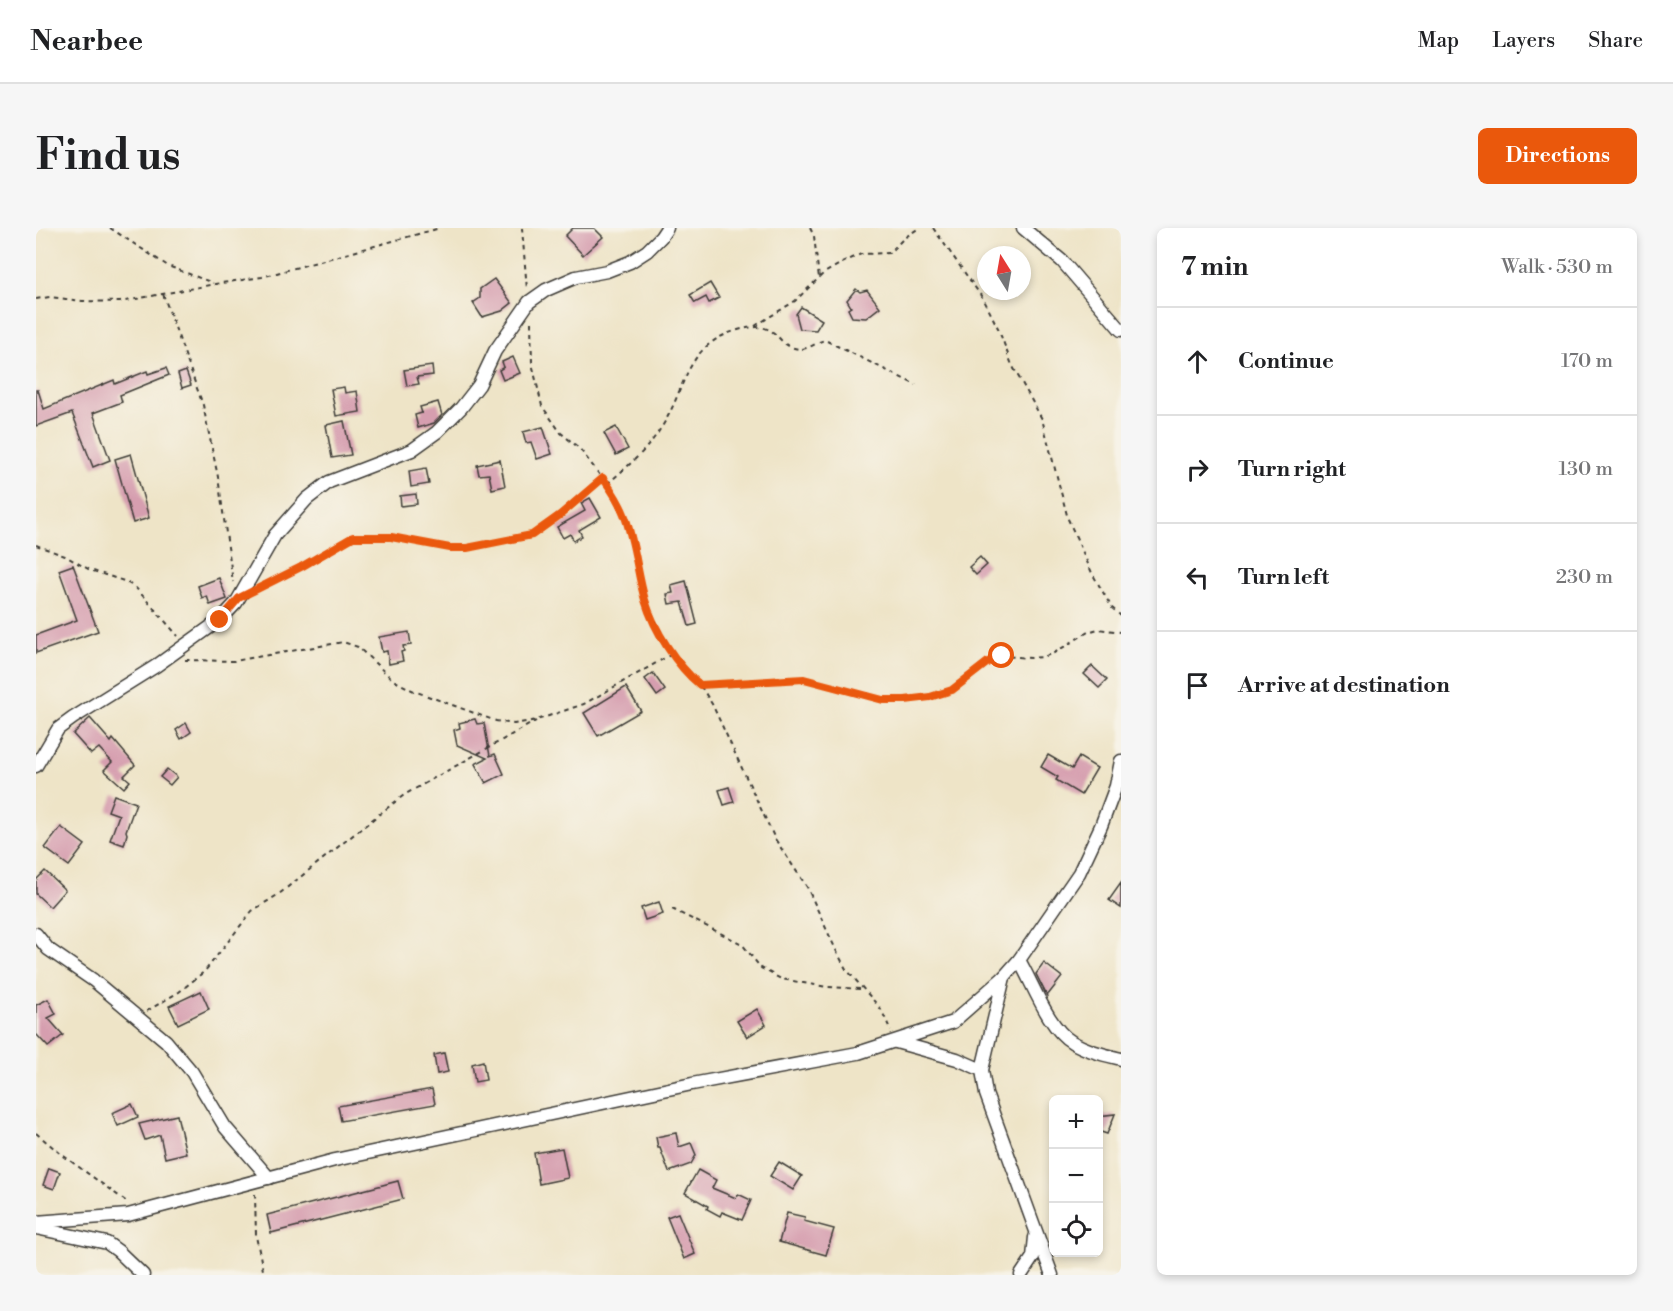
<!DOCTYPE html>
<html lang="en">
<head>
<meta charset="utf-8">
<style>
  body { margin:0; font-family:"Libre Bodoni",serif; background:#f6f6f6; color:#202124 }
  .controls { position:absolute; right:18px; bottom:18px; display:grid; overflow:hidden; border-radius:9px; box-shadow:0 3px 9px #0003 }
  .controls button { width:54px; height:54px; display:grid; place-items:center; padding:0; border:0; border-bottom:2px solid #e0e0e0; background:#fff; color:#202124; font:30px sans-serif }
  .compass { position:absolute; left:941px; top:18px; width:54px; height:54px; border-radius:50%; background:#fff; box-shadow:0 3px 9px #0003; rotate:349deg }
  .stop { position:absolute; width:18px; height:18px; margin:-14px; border:4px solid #ea580c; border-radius:50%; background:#fff }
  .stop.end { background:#ea580c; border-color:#fff; box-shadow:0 2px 6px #0008 }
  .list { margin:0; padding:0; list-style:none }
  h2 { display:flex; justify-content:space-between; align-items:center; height:78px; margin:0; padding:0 24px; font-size:26px }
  h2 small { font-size:20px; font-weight:400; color:#757577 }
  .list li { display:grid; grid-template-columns:39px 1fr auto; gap:18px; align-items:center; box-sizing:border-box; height:108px; padding:0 24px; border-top:2px solid #e0e0e0 }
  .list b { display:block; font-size:22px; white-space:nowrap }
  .list em { font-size:20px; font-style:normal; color:#757577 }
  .icon { flex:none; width:33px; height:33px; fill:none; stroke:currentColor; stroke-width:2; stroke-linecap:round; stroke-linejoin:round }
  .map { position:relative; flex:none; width:1085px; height:1047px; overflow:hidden; border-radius:9px }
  header { display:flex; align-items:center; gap:36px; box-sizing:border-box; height:84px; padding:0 30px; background:#fff; border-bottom:2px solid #e0e0e0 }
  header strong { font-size:28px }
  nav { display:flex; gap:33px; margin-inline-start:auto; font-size:21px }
  .intro { display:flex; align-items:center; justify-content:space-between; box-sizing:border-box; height:144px; padding:0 36px }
  h1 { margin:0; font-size:42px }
  .button { padding:15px 27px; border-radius:9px; background:#ea580c; color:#fff; font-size:21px; font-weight:700 }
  main { display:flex; gap:36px; padding:0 36px }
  aside { flex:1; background:#fff; border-radius:9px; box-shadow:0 3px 9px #0003 }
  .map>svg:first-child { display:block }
</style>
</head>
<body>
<header>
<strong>Nearbee</strong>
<nav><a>Map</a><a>Layers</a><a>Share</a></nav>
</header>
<div class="intro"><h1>Find us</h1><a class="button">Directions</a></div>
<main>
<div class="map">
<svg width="1085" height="1047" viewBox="0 0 1085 1047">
  <rect width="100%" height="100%" fill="#f7f3e8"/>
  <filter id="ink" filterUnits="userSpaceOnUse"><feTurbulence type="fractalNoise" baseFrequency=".0167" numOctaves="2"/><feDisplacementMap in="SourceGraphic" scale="12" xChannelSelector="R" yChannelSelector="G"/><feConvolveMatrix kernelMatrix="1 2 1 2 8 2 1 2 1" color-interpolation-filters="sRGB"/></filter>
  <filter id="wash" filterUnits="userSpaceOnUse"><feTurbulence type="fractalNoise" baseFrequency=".008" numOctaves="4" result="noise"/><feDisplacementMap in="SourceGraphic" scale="24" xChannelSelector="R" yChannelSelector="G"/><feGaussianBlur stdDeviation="1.35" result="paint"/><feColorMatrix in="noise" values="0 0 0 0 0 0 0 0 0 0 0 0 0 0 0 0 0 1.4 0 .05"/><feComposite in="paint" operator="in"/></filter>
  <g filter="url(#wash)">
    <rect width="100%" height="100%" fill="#eee4c7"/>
    <g id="blocks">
      <g fill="#d69eaf">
        <polygon points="537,0 558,0 567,9 547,27 529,8"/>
        <polygon points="458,51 476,75 466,83 446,89 437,75 444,70 444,61"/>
        <polygon points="674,55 683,70 673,75 670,69 659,75 654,67"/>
        <polygon points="820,61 824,64 831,62 844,79 830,90 816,89 812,81 815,79 811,72"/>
        <polygon points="765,79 786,92 780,102 764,101 760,86"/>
        <polygon points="477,129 484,145 467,152 463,142 468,139 466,134"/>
        <polygon points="396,138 397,147 381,149 383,156 371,158 368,142"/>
        <polygon points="130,140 133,147 84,167 86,174 57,185 74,232 57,239 36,185 0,198 0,162 2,162 8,181 78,152 79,156 111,143 112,146"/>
        <polygon points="150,143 155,157 146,160 142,146"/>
        <polygon points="308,159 309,165 321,163 324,184 300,188 295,161"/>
        <polygon points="402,174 406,187 398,195 382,200 379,187 386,185 384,179"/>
        <polygon points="308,193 315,227 296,230 290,197"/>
        <polygon points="507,199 516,226 501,231 495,214 490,215 487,204"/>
        <polygon points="580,199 592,221 580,227 568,205"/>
        <polygon points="95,226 113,290 97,295 79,231"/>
        <polygon points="464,232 469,258 456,261 453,246 443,247 441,237"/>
        <polygon points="390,240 393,256 375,259 373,243"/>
        <polygon points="380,266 381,276 365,278 364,268"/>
        <polygon points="554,270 565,289 543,302 546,308 538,313 534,306 527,310 521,299 549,283 545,275"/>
        <polygon points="944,329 951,337 940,347 933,339"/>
        <polygon points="37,337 62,403 0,425 0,407 41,392 23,342"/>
        <polygon points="183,350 191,371 174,377 171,368 166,370 162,358"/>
        <polygon points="650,353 661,396 653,398 646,374 633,376 631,366 637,365 635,357"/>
        <polygon points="373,404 375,417 367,418 368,423 365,424 367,433 353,436 351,423 346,424 343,409"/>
        <polygon points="1056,438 1071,452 1063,460 1048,446"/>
        <polygon points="617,445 629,462 621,468 609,451"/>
        <polygon points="590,459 605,483 562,508 548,485"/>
        <polygon points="54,490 75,514 77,511 99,537 88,548 94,553 88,560 68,542 76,534 63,520 55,526 37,506"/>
        <polygon points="439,491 441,496 448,495 454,528 459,526 468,546 450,555 439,536 451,530 421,517 418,502 424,500 423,495"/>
        <polygon points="150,495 155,504 145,511 140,502"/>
        <polygon points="1012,527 1036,541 1043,529 1061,540 1045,567 1020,552 1022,549 1005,539"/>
        <polygon points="131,541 141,549 134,557 124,549"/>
        <polygon points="693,559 698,574 688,577 683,562"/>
        <polygon points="78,567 100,575 90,603 91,606 88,617 74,612 83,587 72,583"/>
        <polygon points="25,599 49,617 33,638 9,620"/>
        <polygon points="9,643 29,662 14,679 0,666 0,652"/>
        <polygon points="1085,655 1085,680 1073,672"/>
        <polygon points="623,674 627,686 609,692 605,680"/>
        <polygon points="1008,735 1026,749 1011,768 1000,746"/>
        <polygon points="165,763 173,781 142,796 133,778"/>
        <polygon points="12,771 20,786 12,790 27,807 12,819 0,806 0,777"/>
        <polygon points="721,781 730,797 711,809 701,793"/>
        <polygon points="408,825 412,844 401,846 398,827"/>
        <polygon points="447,833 450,852 439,854 436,836"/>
        <polygon points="396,861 399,876 305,893 302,878"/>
        <polygon points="96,876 102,889 82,898 76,885"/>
        <polygon points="1079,886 1071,906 1062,903 1062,888"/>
        <polygon points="141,887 150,925 129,930 124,907 109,912 103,896"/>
        <polygon points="640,905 643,919 655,915 660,927 655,936 633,944 624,920 622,920 620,909"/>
        <polygon points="526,920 532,950 503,956 498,925"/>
        <polygon points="743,934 766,948 757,962 734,948"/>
        <polygon points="13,940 24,944 18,961 7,957"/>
        <polygon points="662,942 680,952 676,960 700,970 702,966 715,972 706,992 686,984 684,988 671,981 672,978 649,965"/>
        <polygon points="362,953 367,971 235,1005 231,987"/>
        <polygon points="642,985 659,1026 648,1031 631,989"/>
        <polygon points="751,985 769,989 768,993 798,1001 790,1027 743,1014"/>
      </g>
    </g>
  </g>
  <g filter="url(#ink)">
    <use href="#blocks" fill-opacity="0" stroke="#3c3a36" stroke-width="1.5"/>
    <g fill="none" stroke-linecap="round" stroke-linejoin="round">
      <defs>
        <g id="minor">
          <polyline points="987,0 1026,33 1085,102"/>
          <polyline points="0,538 22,501 37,490 120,438 184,392 200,375 239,307 271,271 293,254 376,222 401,204 425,180 443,157 459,123 493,74 510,62 540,49 571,43 594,34 611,23 625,9 631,0"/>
          <polyline points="0,706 12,721 57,752 130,813 156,844 189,899 233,950"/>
          <path d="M983,732C997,756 1013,801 1036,814C1051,823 1069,827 1085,831"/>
          <polyline points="968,749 946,842 950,866 1016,1047"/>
          <polyline points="860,814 921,831 946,842"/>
          <polyline points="0,994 92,987 299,932 656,856 822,825 917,794 968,749 983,732 1043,645 1065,598 1080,558 1085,533"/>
          <polyline points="0,1000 71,1015 82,1023 107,1047"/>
          <polyline points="985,1047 997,1029 999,1009"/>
        </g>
      </defs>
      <use href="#minor" stroke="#3c3a36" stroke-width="15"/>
      <g stroke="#3c3a36" stroke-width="2" stroke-dasharray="4.5 4.5" stroke-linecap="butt">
        <polyline points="74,0 132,38 177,55"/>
        <polyline points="486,0 491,62"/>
        <polyline points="774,0 778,8 783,50"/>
        <polyline points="897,0 948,72 962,100 976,137 1006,191 1032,291 1056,345 1076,380 1085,388"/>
        <polyline points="127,66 167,177 182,249 197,354"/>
        <polyline points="0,71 14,69 46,73 84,74 179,56 226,49 404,0"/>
        <polyline points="495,94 496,135 506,178 525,205 543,220 580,268 588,285 595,307 610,374 620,396 636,426 653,447 664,457 676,476 739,611 771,659 800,722 810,741 845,781 855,803"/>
        <polyline points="719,98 759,73 788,45 806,35 825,26 853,25 868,10 883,0"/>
        <path d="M571,256C590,240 609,224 623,203C651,163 646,118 702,102C747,90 736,119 764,121C774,121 780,114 789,112L880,157"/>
        <polyline points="0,317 29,328 54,342 88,353 99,359 142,408"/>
        <polyline points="222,360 265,339 317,309 355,309 414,320 431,319 496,307 524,287 567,250"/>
        <polyline points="149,432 198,433 307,414 322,419 357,452 378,463 460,493 478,496 501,492 548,476 636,426"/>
        <polyline points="664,457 768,451 847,472 894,469 916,462 952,434 966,428 995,430 1007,429 1018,425 1052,404 1062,401 1085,404"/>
        <polyline points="636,681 706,716 725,740 745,751 791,759 826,761"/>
        <polyline points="111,783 143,764 169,743 216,683 243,666 341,588 368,567 500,493"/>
        <polyline points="0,905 25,926 91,974"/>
        <polyline points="219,966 220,1008 228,1047"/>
      </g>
      <use href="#minor" stroke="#fff" stroke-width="12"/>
    </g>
  </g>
  <g fill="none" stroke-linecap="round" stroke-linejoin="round" filter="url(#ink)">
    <path stroke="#ea580c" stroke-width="8" d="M184,392L203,370L265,339L317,309H355L414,320H431L496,307L524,287L567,250C575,261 583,273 588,286C599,314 601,344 609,372C618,402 640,437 664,457L768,451L847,472H869L894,469L916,462L952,434L966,428"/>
  </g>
</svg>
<div class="controls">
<button>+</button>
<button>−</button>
<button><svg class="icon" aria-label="locate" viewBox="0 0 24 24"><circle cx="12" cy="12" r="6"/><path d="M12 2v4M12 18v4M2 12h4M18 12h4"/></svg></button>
</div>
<svg class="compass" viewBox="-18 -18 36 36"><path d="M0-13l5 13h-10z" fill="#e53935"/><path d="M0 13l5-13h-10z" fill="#757577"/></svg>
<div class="stop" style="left:966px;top:428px"></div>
<div class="stop end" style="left:184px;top:392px"></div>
</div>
<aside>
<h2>7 min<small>Walk · 530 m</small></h2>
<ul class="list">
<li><svg class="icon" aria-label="ahead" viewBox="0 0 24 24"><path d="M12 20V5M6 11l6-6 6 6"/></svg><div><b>Continue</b></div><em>170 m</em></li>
<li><svg class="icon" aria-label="right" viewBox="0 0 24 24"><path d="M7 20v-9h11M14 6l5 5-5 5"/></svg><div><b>Turn right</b></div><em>130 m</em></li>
<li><svg class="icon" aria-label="left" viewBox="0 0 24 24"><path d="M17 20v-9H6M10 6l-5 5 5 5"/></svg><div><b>Turn left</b></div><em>230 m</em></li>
<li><svg class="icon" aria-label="arrive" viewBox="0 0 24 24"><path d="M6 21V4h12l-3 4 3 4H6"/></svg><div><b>Arrive at destination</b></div></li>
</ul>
</aside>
</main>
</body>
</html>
